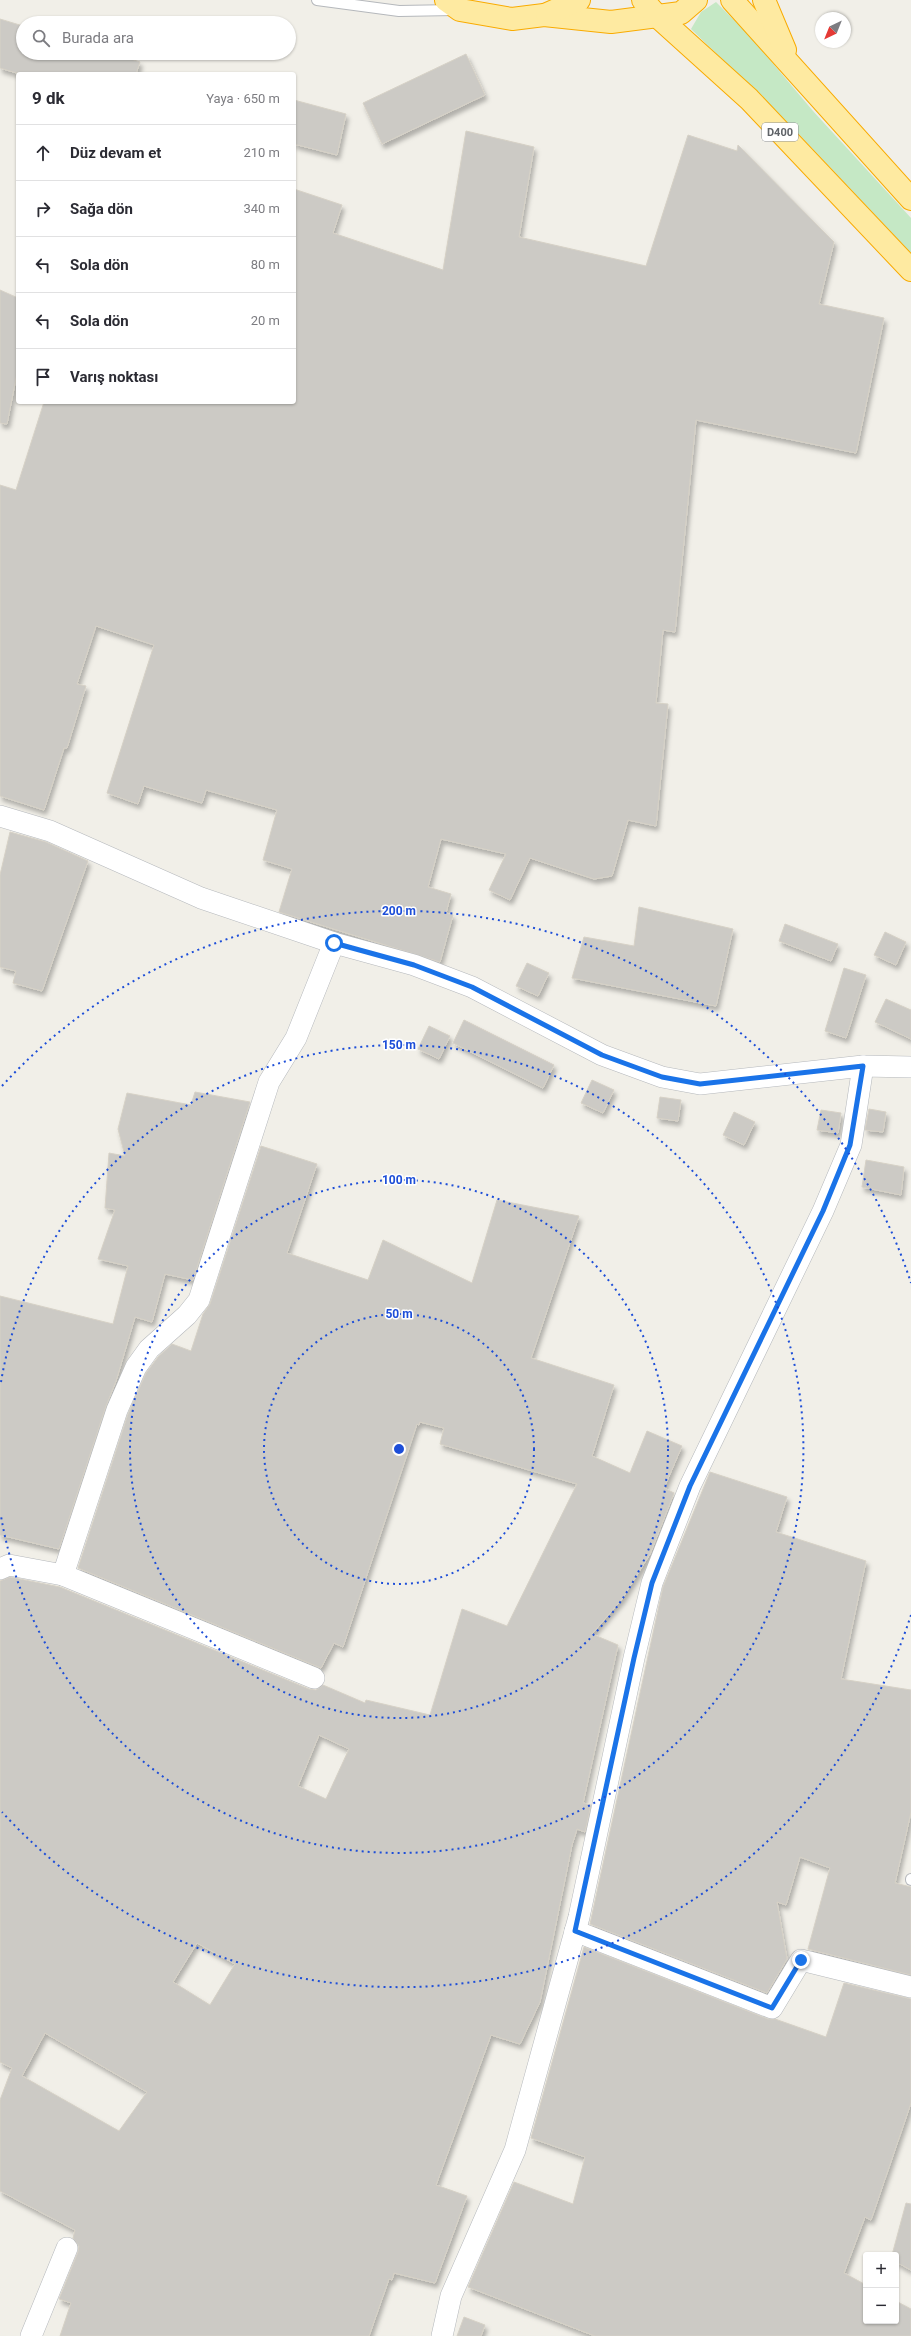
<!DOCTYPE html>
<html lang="tr">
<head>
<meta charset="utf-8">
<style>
  body { margin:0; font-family:Roboto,sans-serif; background:#f2f2f3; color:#2b2b33 }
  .controls { position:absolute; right:12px; bottom:12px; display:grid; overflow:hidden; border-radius:4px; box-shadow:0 1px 3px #0004 }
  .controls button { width:36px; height:36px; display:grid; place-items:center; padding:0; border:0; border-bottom:1px solid #e1e1e2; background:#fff; color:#2b2b33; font:20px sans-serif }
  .compass { position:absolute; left:815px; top:12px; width:36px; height:36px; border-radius:50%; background:#fff; box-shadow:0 1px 3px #0004; rotate:223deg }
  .stop { position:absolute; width:12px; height:12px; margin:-9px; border:3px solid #1a73e8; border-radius:50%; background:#fff }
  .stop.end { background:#1a73e8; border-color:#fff; box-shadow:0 1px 4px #0008 }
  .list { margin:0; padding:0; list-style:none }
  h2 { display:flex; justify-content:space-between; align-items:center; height:52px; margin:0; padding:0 16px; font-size:17px }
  h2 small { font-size:13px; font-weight:400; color:#7c7c81 }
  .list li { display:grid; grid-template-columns:26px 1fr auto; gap:12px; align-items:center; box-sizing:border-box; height:56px; padding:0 16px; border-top:1px solid #e1e1e2 }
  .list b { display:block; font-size:15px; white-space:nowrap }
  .list em { font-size:13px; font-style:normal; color:#7c7c81 }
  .icon { flex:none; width:22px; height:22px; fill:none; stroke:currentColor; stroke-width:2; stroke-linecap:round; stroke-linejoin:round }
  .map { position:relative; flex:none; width:911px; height:2336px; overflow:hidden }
  .search { position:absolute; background:#fff; box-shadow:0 1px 3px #0004; left:16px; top:16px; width:280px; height:44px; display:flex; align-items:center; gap:10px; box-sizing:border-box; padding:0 14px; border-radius:22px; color:#7c7c81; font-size:15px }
  .panel { position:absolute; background:#fff; box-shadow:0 1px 3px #0004; left:16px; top:72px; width:280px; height:332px; border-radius:4px }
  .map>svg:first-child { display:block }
</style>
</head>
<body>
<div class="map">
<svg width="911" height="2336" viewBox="0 0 911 2336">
  <defs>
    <filter id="shadow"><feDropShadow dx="2.5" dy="4.5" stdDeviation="2" flood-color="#0004"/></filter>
  </defs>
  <rect width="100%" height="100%" fill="#f1efe8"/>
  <polygon fill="#c5e8c5" points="716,2 749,35 813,111 911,218 911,253 793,128 691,29 701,12"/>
  <g fill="#cccac5" stroke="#d6d1c6" fill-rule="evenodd" filter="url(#shadow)">
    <polygon points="0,19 23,26 23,53 112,53 140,62 136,74 20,74 0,68"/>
    <polygon points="466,54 485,95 382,144 363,103"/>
    <polygon points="294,100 346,114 337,155 294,144"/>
    <polygon points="466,131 534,147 519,237 646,266 688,135 737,151 738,145 834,242 819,304 884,318 856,453 696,420 675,632 663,630 656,703 668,704 656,826 628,820 612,876 594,879 530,858 510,900 489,890 506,854 441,839 428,887 451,894 446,913 453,915 440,962 279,912 292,869 263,860 277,810 206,790 202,803 144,786 138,804 107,793 154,645 96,626 77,684 86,686 67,748 64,748 44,810 0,796 0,485 16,490 44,402 294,402 294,189 342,205 333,233 443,270"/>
    <polygon points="0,290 18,298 18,368 7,424 0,423"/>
    <polygon points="10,832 46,842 88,861 42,991 13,983 16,971 0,967 0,875"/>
    <polygon points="639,907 733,929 716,1006 572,978 584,937 634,946"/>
    <polygon points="785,924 838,944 831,961 779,941"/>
    <polygon points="885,932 906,942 896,965 874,955"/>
    <polygon points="527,963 549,973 538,996 516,986"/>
    <polygon points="844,968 866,975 846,1038 825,1031"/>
    <polygon points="886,999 911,1010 911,1039 875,1022"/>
    <polygon points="464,1020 554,1065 543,1088 453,1043"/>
    <polygon points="429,1026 450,1036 439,1059 418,1049"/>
    <polygon points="592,1080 614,1090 603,1113 581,1103"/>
    <polygon points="195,1092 250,1102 193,1280 165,1274 152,1322 135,1317 116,1381 106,1406 59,1549 0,1535 0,1296 113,1324 128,1266 98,1259 115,1210 105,1208 109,1153 125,1156 118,1129 127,1093 191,1105"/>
    <polygon points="660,1097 681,1100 678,1121 657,1118"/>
    <polygon points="869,1109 886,1112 883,1132 865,1130"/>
    <polygon points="821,1110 841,1113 838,1133 817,1130"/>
    <polygon points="734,1112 755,1122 744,1145 723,1135"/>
    <path d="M261,1146L317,1164L287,1253L368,1280L383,1240L472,1283L497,1200L579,1216L531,1358L614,1385L592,1456L630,1473L647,1431L682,1446L664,1488L674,1493L650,1554L622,1599L592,1634L618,1645L583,1803L591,1805L585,1832L577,1829L572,1845L540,2002L520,2044L491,2035L436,2185L467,2196L435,2283L394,2273L392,2280L389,2279L369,2336H60L71,2303L59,2299L78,2252L79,2246L73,2238L75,2230L0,2191V2100L12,2068L0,2062V1581L10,1577L60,1587L309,1689L316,1690L323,1685L365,1703L366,1700L430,1715L462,1609L507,1626L577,1484L440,1444L444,1428L420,1422L419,1425L417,1424L343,1647L334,1643L321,1668L78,1568L128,1414L146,1373L158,1357L172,1344L191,1351L203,1314L210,1304ZM319,1735L349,1749L326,1799L298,1786ZM197,1943L235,1964L210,2005L173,1982ZM45,2033L147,2092L119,2131L22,2076Z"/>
    <polygon points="866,1160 904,1167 901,1195 862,1187"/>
    <polygon points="710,1472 787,1497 776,1532 866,1561 841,1679 911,1690 911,1812 895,1883 911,1887 911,1975 808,1949 830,1868 800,1857 786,1905 777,1902 787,1959 767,1993 590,1924 663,1587"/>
    <polygon points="584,1947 768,2019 775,2019 826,2037 844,1983 911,1999 911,2103 871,2220 865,2217 844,2273 866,2285 866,2321 896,2321 896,2301 911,2309 911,2336 595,2336 468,2287 514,2182 573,2204 585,2157 531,2138"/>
    <polygon points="906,2203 911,2204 911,2270 896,2262 896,2255 892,2255"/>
    <polygon points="464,2317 485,2325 481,2336 457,2336"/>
  </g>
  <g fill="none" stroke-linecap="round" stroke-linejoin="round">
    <defs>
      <g id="service">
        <polyline points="317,0 399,11 455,10"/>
        <polyline points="911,1879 911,1880"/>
      </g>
      <g id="minor">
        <polyline points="0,816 50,831 201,898 334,943 414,965 472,987 602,1055 662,1077 700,1084 863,1066 911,1067"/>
        <polyline points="0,1569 9,1565 63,1575 314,1678"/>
        <polyline points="63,1575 117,1410 136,1367 149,1349 187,1315 199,1300 269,1082 296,1038 334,943"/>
        <polyline points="575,1931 772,2008 801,1960 911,1987"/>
        <polyline points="31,2336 67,2248"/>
        <polyline points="442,2336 451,2296 515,2150 579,1917 634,1658 652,1583 690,1486 823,1211 851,1145 863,1066"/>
      </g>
      <g id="trunk">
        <polyline points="446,0 460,10 512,19 544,15 611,22 681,13 696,0"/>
        <polyline points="643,0 657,16 749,99 911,270"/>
        <polyline points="732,0 911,199"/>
        <polyline points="764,0 785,50"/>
        <polyline points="547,14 579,0"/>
      </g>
    </defs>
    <use href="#service" stroke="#b5b8bc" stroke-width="12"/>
    <use href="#minor" stroke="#b5b8bc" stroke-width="22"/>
    <use href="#trunk" stroke="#f9ab00" stroke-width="24"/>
    <use href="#service" stroke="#fff" stroke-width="10"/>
    <use href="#minor" stroke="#fff" stroke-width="21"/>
    <use href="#trunk" stroke="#feeaa1" stroke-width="22"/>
  </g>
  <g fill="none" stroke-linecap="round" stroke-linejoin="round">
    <polyline stroke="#1a73e8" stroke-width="5" points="334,943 414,965 472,987 602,1055 662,1077 700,1084 863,1066 850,1145 823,1211 690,1486 652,1583 634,1658 575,1931 772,2008 801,1960"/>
  </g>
  <g fill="none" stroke="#1d4ed8" stroke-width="2" stroke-dasharray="2 4">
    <circle cx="399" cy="1449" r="135"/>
    <circle cx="399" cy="1449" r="269"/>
    <path d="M1 1382A404 404 0 1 1 1 1516"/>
    <path d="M911 1615A538 538 0 0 1 2 1812M2 1086A538 538 0 0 1 911 1283"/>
  </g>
  <g text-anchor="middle" stroke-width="3" stroke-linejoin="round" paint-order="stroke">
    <rect fill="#fff" stroke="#8f9295" stroke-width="1" x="762" y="123" width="36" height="18" rx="3"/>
    <g font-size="11" font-weight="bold" fill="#5f6368">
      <text x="780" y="136">D400</text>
    </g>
  </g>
  <circle cx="399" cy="1449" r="6" fill="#1d4ed8" stroke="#fff" stroke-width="2"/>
  <g font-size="12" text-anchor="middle" font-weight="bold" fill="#1d4ed8" stroke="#fff" stroke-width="3" stroke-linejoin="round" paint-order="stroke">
    <text x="399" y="915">200 m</text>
    <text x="399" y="1049">150 m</text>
    <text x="399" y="1184">100 m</text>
    <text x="399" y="1318">50 m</text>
  </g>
</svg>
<div class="controls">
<button>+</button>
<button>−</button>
</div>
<svg class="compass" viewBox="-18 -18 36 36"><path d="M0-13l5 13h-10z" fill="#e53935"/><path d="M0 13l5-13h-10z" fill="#7c7c81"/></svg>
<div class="stop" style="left:334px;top:943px"></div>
<div class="stop end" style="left:801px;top:1960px"></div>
<div class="search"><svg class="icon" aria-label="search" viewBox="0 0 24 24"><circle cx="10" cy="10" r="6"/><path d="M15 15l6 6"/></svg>Burada ara</div>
<section class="panel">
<h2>9 dk<small>Yaya · 650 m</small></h2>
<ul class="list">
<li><svg class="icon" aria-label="ahead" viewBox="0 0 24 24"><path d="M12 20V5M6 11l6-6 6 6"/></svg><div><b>Düz devam et</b></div><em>210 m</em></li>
<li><svg class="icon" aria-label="right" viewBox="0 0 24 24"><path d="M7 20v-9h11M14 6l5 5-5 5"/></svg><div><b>Sağa dön</b></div><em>340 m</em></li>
<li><svg class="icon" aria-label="left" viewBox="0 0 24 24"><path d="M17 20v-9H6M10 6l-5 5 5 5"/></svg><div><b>Sola dön</b></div><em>80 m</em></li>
<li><svg class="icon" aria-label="left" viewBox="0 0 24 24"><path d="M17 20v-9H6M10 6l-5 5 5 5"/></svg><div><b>Sola dön</b></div><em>20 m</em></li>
<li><svg class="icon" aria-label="arrive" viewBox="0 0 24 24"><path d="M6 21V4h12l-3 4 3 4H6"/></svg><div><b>Varış noktası</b></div></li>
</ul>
</section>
</div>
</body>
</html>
